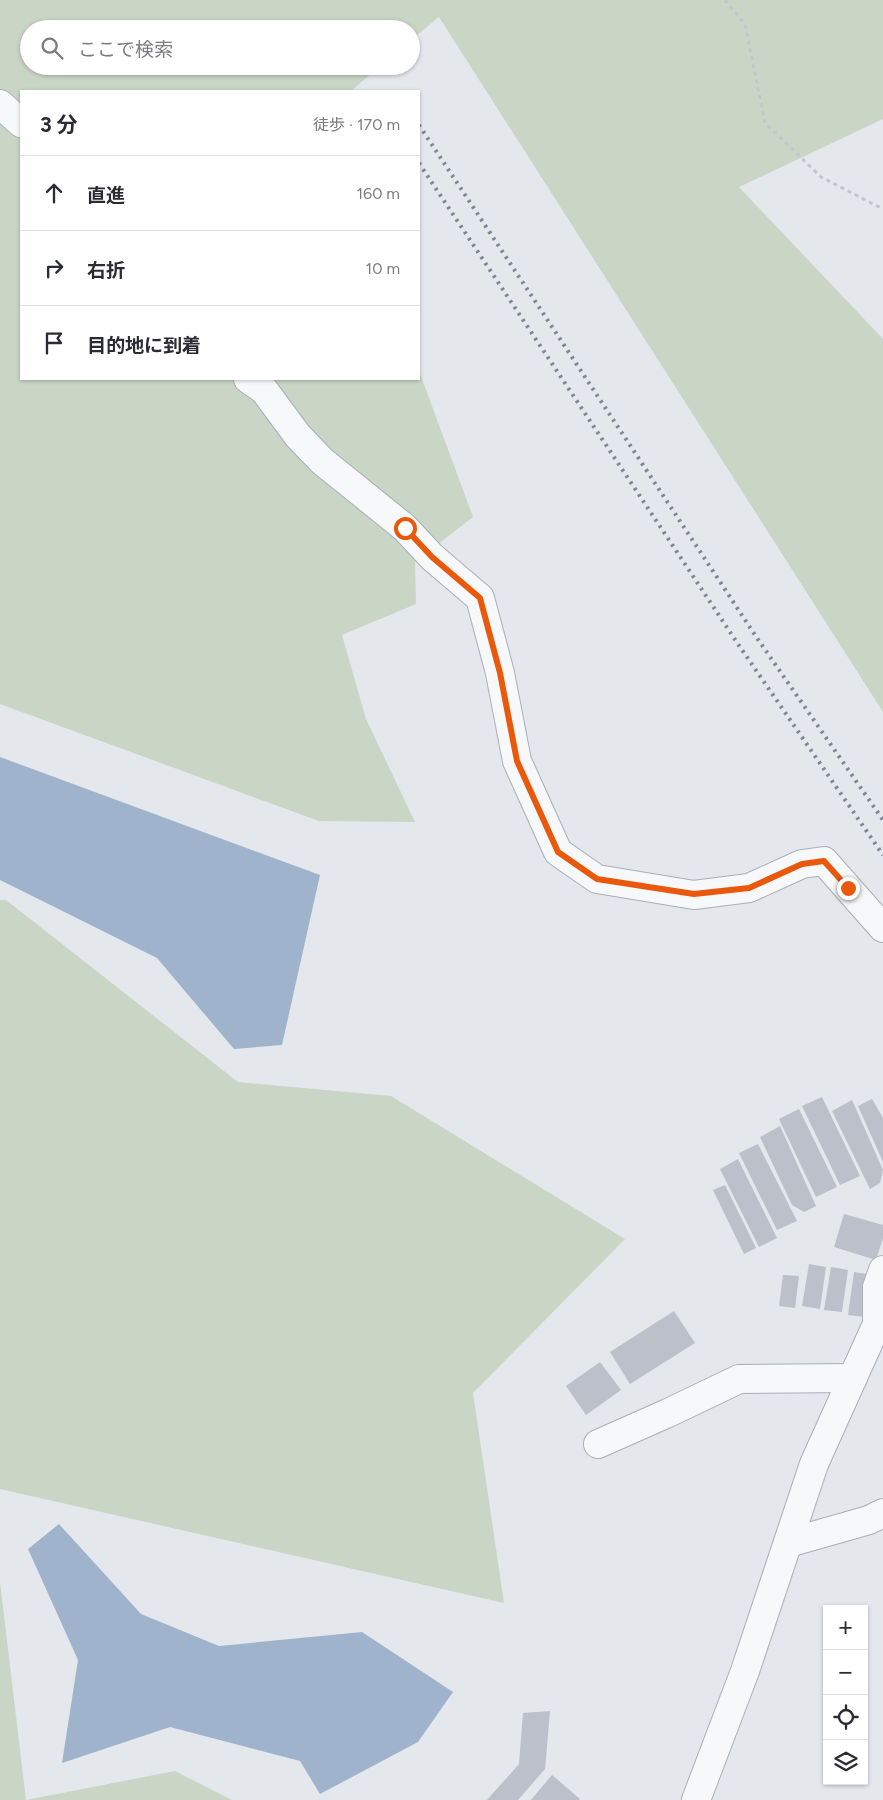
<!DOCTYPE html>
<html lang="ja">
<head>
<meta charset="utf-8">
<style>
  body { margin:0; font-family:Figtree,"Noto Sans JP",sans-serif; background:#f7f7f7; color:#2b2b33 }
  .controls { position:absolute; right:15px; bottom:15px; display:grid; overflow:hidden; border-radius:0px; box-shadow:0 1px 4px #0004 }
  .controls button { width:45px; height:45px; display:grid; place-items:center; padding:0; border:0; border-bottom:1px solid #e1e1e2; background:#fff; color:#2b2b33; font:25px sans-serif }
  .stop { position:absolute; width:15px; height:15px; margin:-11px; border:4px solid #ea580c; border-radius:50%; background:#fff }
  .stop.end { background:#ea580c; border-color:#fff; box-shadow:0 1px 5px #0008 }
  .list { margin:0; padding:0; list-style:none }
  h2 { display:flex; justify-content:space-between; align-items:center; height:65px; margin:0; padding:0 20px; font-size:21px }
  h2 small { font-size:16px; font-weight:400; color:#7c7c81 }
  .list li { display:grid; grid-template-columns:32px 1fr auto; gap:15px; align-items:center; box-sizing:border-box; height:75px; padding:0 20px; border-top:1px solid #e1e1e2 }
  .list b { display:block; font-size:19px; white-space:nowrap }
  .list em { font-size:16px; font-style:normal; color:#7c7c81 }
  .icon { flex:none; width:28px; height:28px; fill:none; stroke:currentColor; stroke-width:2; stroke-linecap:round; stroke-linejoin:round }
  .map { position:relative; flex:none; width:883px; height:1800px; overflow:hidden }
  .search { position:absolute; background:#fff; box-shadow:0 1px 4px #0004; left:20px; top:20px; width:400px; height:55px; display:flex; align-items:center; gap:12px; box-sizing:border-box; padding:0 18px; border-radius:28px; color:#7c7c81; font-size:19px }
  .panel { position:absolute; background:#fff; box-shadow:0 1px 4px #0004; left:20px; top:90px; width:400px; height:290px; border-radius:0px }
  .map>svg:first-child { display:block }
</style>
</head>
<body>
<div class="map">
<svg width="883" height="1800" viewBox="0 0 883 1800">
  <rect width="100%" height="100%" fill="#e4e7ec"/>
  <g fill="#c9d6c5">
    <polygon points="0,0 883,0 883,119 739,187 883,339 883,712 439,17 411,40 411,29 29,29 29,66 380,66 351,91 21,91 21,379 419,379 419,371 473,517 415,562 416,604 342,635 366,719 415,822 319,821 0,704"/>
    <polygon points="0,900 6,900 238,1082 391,1096 625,1239 473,1393 504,1603 0,1489"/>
    <polygon points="0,1582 26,1800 175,1771 232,1800 0,1800"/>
  </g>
  <g fill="#9fb4cc">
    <polygon points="0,757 320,875 282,1045 234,1049 157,958 0,880"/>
    <polygon points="59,1524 141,1614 219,1646 362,1632 453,1692 418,1742 320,1794 300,1761 170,1727 62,1763 78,1660 28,1549"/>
  </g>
  <g fill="#bbc0ca">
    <polygon points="822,1097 860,1176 840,1185 802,1106"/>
    <polygon points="872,1099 883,1118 883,1162 858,1106"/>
    <polygon points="852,1100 883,1170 880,1183 870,1189 832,1111"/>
    <polygon points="799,1109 837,1187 816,1197 779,1119"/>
    <polygon points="780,1126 816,1206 804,1212 792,1205 760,1137"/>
    <polygon points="758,1144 797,1221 777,1230 739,1153"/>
    <polygon points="738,1159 777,1238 759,1247 720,1169"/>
    <polygon points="725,1185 756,1248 744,1254 713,1190"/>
    <polygon points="844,1214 883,1225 883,1238 876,1260 834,1247"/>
    <polygon points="809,1264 826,1267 820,1309 802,1306"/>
    <polygon points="831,1267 848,1270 842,1312 824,1310"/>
    <polygon points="854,1272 872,1275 865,1317 848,1315"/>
    <polygon points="783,1275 799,1276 795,1308 779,1306"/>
    <polygon points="674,1311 695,1343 630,1384 610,1352"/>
    <polygon points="600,1362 621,1390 586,1415 566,1386"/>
    <polygon points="550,1711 545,1769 518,1800 487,1800 519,1764 523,1713"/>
    <polygon points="552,1775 580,1799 579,1800 531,1800"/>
  </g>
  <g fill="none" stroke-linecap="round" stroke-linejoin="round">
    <defs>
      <g id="minor">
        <polyline points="0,104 21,123"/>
        <polyline points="248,379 264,390 298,436 322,461 405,528 432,557 480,598 500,673 517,761 558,852 597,879 694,895 749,888 802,864 824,861 883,928"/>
        <polyline points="598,1444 668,1413 739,1379 853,1378"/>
        <polyline points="788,1543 869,1520 883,1513"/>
        <polyline points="696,1800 745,1671 814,1464 877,1324 877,1287 883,1270"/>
      </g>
    </defs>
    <use href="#minor" stroke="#a9aeb7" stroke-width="30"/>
    <polyline stroke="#c2c5cb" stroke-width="3" stroke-dasharray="4 4" stroke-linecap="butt" points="725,0 745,24 765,123 821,177 883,209"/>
    <use href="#minor" stroke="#f7f8fa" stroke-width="28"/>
    <g stroke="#7d8696" stroke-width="4" stroke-dasharray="2.5 5" stroke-linecap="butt">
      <polyline points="419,125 757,638 883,820"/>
      <polyline points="419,163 740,647 883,855"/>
    </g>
  </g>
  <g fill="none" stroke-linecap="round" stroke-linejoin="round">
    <polyline stroke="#ea580c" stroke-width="6" points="405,528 432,557 480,598 500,673 517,761 558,852 597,879 694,894 749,888 802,864 824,861 848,888"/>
  </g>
</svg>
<div class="controls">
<button>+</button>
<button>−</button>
<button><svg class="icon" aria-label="locate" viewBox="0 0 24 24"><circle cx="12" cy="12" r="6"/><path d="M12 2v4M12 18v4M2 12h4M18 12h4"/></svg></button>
<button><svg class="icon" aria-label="layers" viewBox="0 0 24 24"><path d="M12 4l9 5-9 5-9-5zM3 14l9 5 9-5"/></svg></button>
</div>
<div class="stop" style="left:405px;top:528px"></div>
<div class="stop end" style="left:848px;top:888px"></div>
<div class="search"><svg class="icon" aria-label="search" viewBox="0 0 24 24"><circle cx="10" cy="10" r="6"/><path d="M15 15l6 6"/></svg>ここで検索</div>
<section class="panel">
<h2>3 分<small>徒歩 · 170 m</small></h2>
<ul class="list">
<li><svg class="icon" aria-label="ahead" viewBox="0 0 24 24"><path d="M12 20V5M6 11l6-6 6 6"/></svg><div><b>直進</b></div><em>160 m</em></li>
<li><svg class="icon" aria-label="right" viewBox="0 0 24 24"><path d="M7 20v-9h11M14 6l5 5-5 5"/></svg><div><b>右折</b></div><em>10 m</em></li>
<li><svg class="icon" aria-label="arrive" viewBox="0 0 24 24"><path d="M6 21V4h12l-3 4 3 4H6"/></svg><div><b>目的地に到着</b></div></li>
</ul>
</section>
</div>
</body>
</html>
